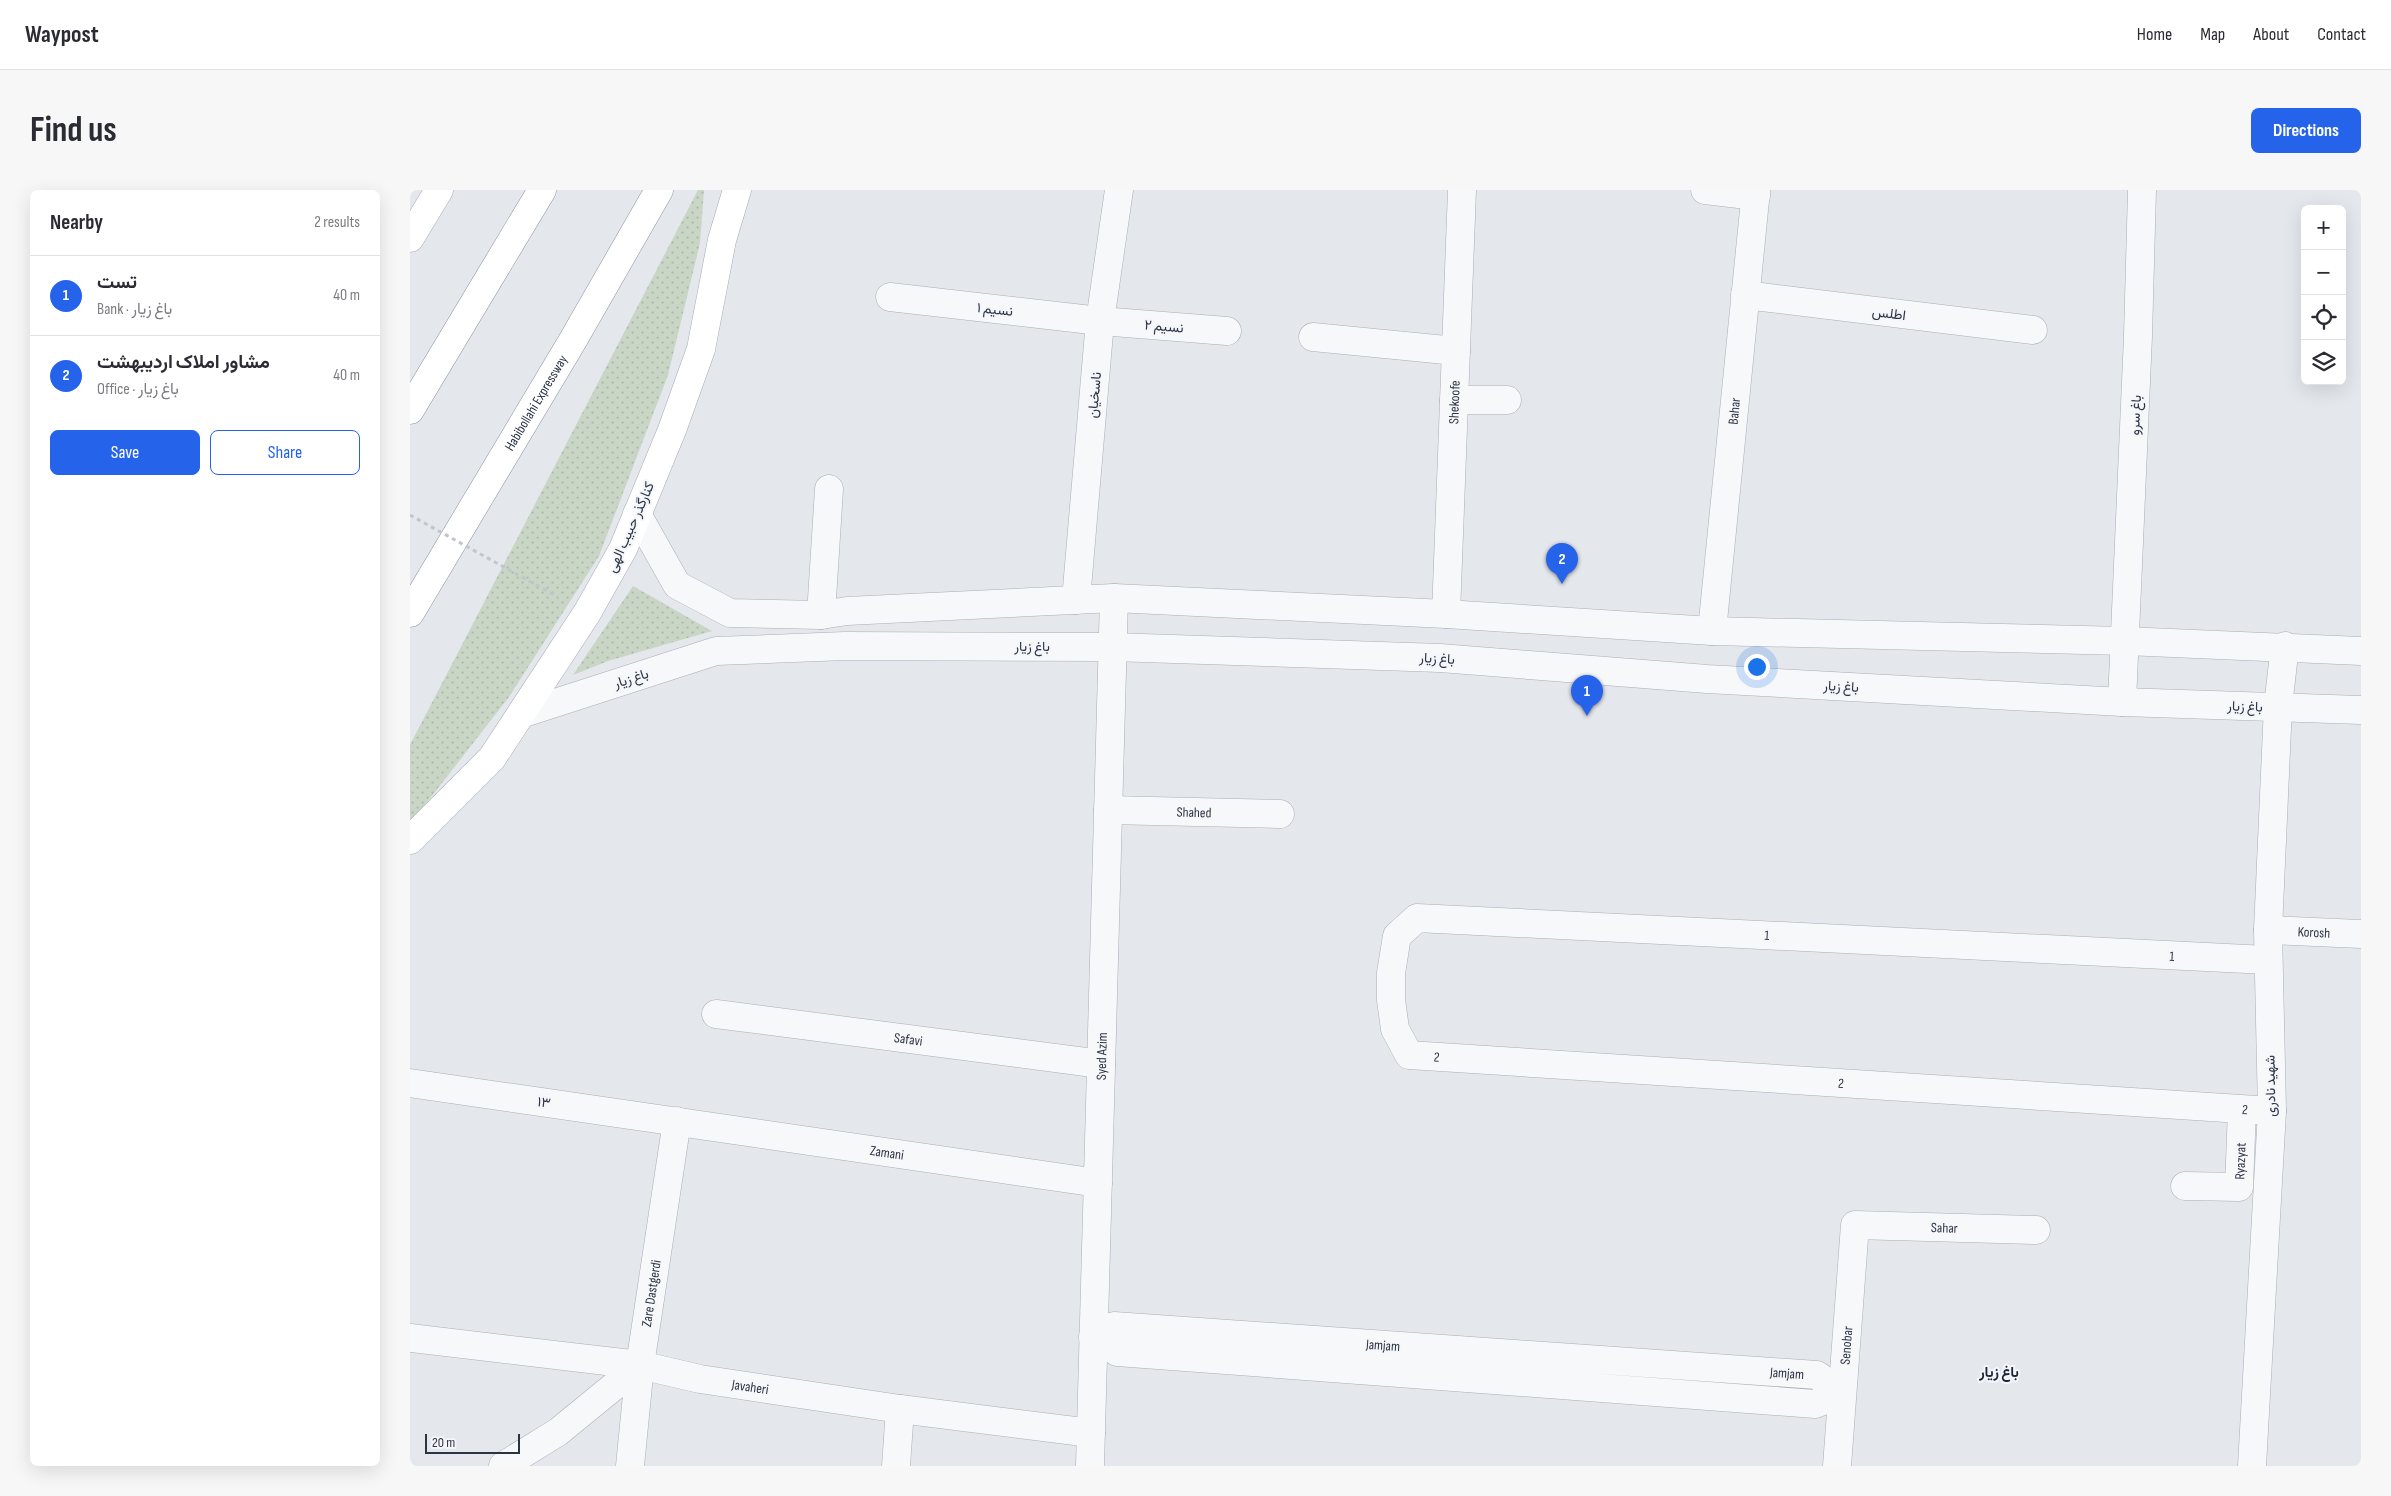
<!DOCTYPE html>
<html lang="en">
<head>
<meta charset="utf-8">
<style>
  body { margin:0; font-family:"Sofia Sans Condensed",Vazirmatn,sans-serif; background:#f7f7f7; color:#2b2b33 }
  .controls { position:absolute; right:15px; top:15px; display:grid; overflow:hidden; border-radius:8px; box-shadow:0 5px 20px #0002 }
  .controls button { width:45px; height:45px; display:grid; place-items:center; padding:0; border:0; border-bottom:1px solid #e1e1e2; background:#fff; color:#2b2b33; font:25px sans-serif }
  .scale { position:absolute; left:15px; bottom:12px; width:95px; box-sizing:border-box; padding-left:5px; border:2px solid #2b3445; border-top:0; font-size:14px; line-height:18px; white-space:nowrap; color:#2b3445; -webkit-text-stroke:4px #f4f6f9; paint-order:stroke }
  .you { position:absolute; left:1346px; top:476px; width:18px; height:18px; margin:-12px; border:4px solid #fff; border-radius:50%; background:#1a73e8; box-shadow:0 0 0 8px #1a73e833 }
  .badge { display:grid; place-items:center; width:32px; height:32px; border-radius:50%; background:#2563eb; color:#fff; font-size:16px; font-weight:700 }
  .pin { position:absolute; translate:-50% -41px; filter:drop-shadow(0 1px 2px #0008) }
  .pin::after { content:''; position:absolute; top:26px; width:18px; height:15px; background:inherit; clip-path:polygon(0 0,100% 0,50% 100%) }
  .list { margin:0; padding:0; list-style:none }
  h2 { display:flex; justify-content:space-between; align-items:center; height:65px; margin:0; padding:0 20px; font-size:21px }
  h2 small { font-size:16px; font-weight:400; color:#7c7c81 }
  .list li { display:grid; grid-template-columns:32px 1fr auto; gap:15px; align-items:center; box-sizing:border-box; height:80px; padding:0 20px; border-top:1px solid #e1e1e2 }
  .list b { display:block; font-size:19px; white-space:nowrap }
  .list p { margin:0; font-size:16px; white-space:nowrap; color:#7c7c81 }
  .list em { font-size:16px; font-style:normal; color:#7c7c81 }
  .actions { display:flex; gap:10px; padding:15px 20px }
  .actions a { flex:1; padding:11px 0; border:1px solid #2563eb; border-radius:8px; text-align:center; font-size:18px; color:#2563eb }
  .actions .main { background:#2563eb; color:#fff }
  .icon { flex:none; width:28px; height:28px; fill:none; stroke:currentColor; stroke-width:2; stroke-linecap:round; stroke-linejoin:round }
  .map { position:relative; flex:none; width:1951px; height:1276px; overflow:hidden; border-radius:8px }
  header { display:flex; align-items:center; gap:30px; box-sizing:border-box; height:70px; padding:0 25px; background:#fff; border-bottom:1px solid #e1e1e2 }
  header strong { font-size:24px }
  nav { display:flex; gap:28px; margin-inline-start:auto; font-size:18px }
  .intro { display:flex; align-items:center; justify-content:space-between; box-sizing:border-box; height:120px; padding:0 30px }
  h1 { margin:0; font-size:35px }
  .button { padding:12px 22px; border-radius:8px; background:#2563eb; color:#fff; font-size:18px; font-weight:700 }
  main { display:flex; gap:30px; padding:0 30px }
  aside { flex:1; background:#fff; border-radius:8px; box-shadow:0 5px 20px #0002 }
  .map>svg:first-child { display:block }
</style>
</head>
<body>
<header>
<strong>Waypost</strong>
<nav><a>Home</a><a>Map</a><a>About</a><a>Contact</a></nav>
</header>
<div class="intro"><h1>Find us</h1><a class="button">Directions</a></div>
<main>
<aside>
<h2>Nearby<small>2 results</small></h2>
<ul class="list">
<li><span class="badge">1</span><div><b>تست</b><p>Bank · باغ زیار</p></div><em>40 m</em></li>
<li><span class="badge">2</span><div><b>مشاور املاک اردیبهشت</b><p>Office · باغ زیار</p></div><em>40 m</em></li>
</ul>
<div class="actions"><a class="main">Save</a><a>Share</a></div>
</aside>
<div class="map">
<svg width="1951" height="1276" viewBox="0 0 1951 1276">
  <defs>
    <pattern id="grass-dots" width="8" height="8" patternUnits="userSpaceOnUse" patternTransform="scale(1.25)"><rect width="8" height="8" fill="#c9d6c5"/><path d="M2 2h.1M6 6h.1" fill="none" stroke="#adb8ab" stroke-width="1.8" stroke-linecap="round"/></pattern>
  </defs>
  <rect width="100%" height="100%" fill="#e4e7ec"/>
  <g fill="url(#grass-dots)">
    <polygon points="288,0 294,0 290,53 258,185 189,366 99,507 0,634 0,555"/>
    <polygon points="223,396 302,441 198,471 163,485"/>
  </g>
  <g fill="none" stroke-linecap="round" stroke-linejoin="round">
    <defs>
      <g id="minor">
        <polyline points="1295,0 1346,6"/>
        <polyline points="1335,105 1623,140"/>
        <polyline points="480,107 690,131 817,141"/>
        <polyline points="903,147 1046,161"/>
        <polyline points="1044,210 1097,210"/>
        <polyline points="227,324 267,395 320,423 411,425 437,421 704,408 1036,424 1302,441 1715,451 1951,461"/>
        <polyline points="666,410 690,131 709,0"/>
        <path id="s1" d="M1036,424L1052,0"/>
        <polyline points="411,425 419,299"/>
        <path id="s2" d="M1302,441L1346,0"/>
        <polyline points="1712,512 1728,146 1732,0"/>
        <polyline points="111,524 306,461 435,456 702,457 1030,468 1297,489 1712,512 1951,520"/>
        <path id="s3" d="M698,620L870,624"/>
        <path id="s4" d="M1858,740L1951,744"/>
        <path id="s5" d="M1857,770L1007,728L987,746L981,783V810L985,839L999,865L1862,921"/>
        <path id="s6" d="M306,824L691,874"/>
        <path id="s7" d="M0,893L688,993"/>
        <path id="s8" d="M1775,996L1829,997L1832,920"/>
        <polygon points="704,1136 1407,1185 1432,1203 1405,1214 707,1162 683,1147"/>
        <path id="s9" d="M0,1148L230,1175L290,1189L490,1219L681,1243"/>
        <polyline points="93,1276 148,1242 230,1175"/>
        <path id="s10" d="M220,1276L230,1175L267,931"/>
        <polyline points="486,1276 490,1219"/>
        <path id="s11" d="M680,1276L704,408"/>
        <path id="s12" d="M1427,1276L1445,1035L1626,1040"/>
        <polyline points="1842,1276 1862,921 1858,740 1868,516 1875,456"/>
      </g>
      <g id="major">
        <polyline points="0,48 29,0"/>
        <polyline points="0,650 82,568 177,423 213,359 262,240 291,159 312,50 327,0"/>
      </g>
      <g id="highway">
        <polyline points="0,220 132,0"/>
        <path id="s13" d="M0,423L163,150L249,0"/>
      </g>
    </defs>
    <use href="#minor" stroke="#a9aeb7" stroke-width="29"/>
    <use href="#major" stroke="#a3abb8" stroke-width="29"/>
    <use href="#highway" stroke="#8b94a3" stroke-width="29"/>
    <use href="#minor" stroke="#f7f8fa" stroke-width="28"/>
    <use href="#major" stroke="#fff" stroke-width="28"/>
    <use href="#highway" stroke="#fff" stroke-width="28"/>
    <polyline stroke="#c2c5cb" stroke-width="3" stroke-dasharray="4 4" stroke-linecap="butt" points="0,325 148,407"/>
  </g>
  <g text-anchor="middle" stroke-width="4" stroke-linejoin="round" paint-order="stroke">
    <g font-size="14" fill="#2b3445" stroke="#f4f6f9">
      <text transform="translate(585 119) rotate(6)" y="5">نسیم ۱</text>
      <text transform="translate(1479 123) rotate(7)" y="5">اطلس</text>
      <text transform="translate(754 136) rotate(5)" y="5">نسیم ۲</text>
      <text transform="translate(684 205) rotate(-85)" y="5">ناسخیان</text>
      <text dy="5" stroke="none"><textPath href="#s13" startOffset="245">Habibollahi Expressway</textPath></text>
      <text dy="5" stroke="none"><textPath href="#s1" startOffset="212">Shekoofe</textPath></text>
      <text dy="5" stroke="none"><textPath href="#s2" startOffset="221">Bahar</textPath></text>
      <text transform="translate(1725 225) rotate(-87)" y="5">باغ سرو</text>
      <text transform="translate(220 337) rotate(-66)" y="5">کنارگذر حبیب الهی</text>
      <text x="622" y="461">باغ زیار</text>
      <text transform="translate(1027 468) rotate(3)" y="5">باغ زیار</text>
      <text transform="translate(221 488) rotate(-18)" y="5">باغ زیار</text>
      <text transform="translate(1431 496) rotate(3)" y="5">باغ زیار</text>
      <text transform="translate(1835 516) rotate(2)" y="5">باغ زیار</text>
      <text dy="5" stroke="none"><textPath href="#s3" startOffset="86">Shahed</textPath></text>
      <text dy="5" stroke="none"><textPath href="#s4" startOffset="46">Korosh</textPath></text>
      <text transform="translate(1357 745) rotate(3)" y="5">1</text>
      <text transform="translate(1762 766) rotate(3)" y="5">1</text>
      <text dy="5" stroke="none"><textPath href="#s6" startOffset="194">Safavi</textPath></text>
      <text dy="5" stroke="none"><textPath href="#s11" startOffset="410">Syed Azim</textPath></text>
      <text dy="5" stroke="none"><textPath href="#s5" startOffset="1029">2</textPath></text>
      <text dy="5" stroke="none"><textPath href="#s5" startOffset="1434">2</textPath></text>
      <text transform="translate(1860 896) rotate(-91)" y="5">شهید نادری</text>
      <text transform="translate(134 912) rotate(8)" y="5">۱۳</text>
      <text dy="5" stroke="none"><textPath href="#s5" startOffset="1839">2</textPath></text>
      <text dy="5" stroke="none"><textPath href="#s7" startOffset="482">Zamani</textPath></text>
      <text dy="5" stroke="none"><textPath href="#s8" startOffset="80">Ryazyat</textPath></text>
      <text dy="5" stroke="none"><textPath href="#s12" startOffset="331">Sahar</textPath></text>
      <text dy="5" stroke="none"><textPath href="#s10" startOffset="174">Zare Dastgerdi</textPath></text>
      <text transform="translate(973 1155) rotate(4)" y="5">Jamjam</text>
      <text dy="5" stroke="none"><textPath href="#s12" startOffset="121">Senobar</textPath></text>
      <text transform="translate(1377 1183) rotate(4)" y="5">Jamjam</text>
      <text dy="5" stroke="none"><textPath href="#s9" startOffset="344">Javaheri</textPath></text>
    </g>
    <g font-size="15" font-weight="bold" fill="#1d2536" stroke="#f4f6f9">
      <text x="1589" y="1187">باغ زیار</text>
    </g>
  </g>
</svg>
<div class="controls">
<button>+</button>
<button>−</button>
<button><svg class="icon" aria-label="locate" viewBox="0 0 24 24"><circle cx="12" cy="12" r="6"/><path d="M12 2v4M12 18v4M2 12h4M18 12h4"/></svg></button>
<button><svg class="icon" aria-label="layers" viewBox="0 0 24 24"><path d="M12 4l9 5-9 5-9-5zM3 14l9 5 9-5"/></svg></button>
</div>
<div class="scale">20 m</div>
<div class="you"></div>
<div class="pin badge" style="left:1177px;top:526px">1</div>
<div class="pin badge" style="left:1152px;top:394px">2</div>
</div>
</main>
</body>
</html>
